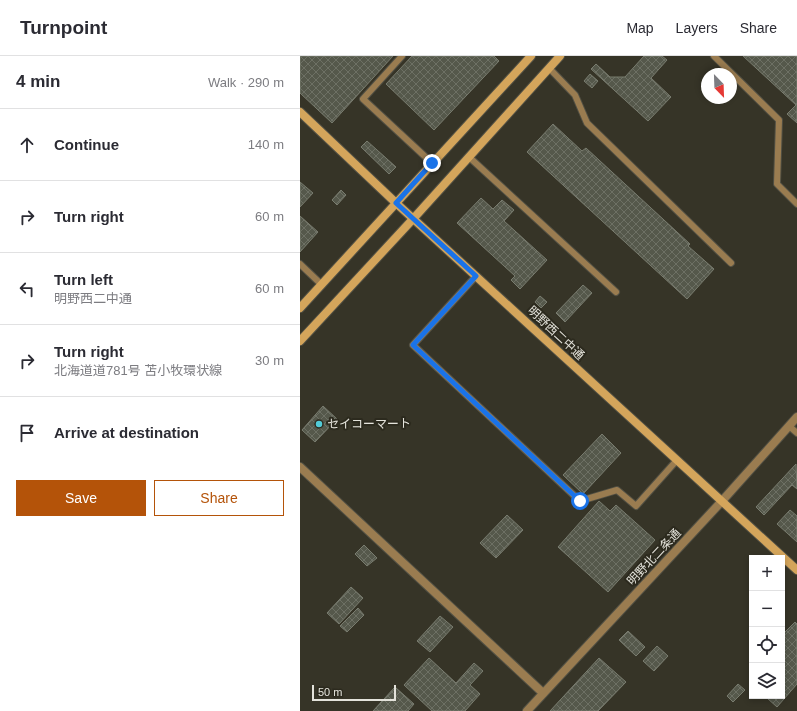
<!DOCTYPE html>
<html lang="en">
<head>
<meta charset="utf-8">
<style>
  body { margin:0; font-family:Arial,"Noto Sans JP",sans-serif; background:#f7f7f7; color:#2b2b33 }
  .controls { position:absolute; right:12px; bottom:12px; display:grid; overflow:hidden; border-radius:0px; box-shadow:0 2px 6px #0003 }
  .controls button { width:36px; height:36px; display:grid; place-items:center; padding:0; border:0; border-bottom:1px solid #e1e1e2; background:#fff; color:#2b2b33; font:20px sans-serif }
  .compass { position:absolute; left:401px; top:12px; width:36px; height:36px; border-radius:50%; background:#fff; box-shadow:0 2px 6px #0003; rotate:157deg }
  .scale { position:absolute; left:12px; bottom:10px; width:84px; box-sizing:border-box; padding-left:4px; border:2px solid #e4e3db; border-top:0; font-size:11px; line-height:14px; white-space:nowrap; color:#e4e3db; -webkit-text-stroke:3px #2c2a1e; paint-order:stroke }
  .stop { position:absolute; width:12px; height:12px; margin:-9px; border:3px solid #1a73e8; border-radius:50%; background:#fff }
  .stop.end { background:#1a73e8; border-color:#fff; box-shadow:0 1px 4px #0008 }
  .list { margin:0; padding:0; list-style:none }
  h2 { display:flex; justify-content:space-between; align-items:center; height:52px; margin:0; padding:0 16px; font-size:17px }
  h2 small { font-size:13px; font-weight:400; color:#7c7c81 }
  .list li { display:grid; grid-template-columns:26px 1fr auto; gap:12px; align-items:center; box-sizing:border-box; height:72px; padding:0 16px; border-top:1px solid #e1e1e2 }
  .list b { display:block; font-size:15px; white-space:nowrap }
  .list p { margin:0; font-size:13px; white-space:nowrap; color:#7c7c81 }
  .list em { font-size:13px; font-style:normal; color:#7c7c81 }
  .actions { display:flex; gap:8px; padding:12px 16px }
  .actions a { flex:1; padding:9px 0; border:1px solid #b45309; border-radius:0px; text-align:center; font-size:14px; color:#b45309 }
  .actions .main { background:#b45309; color:#fff }
  .icon { flex:none; width:22px; height:22px; fill:none; stroke:currentColor; stroke-width:2; stroke-linecap:round; stroke-linejoin:round }
  .map { position:relative; flex:none; width:497px; height:655px; overflow:hidden }
  header { display:flex; align-items:center; gap:24px; box-sizing:border-box; height:56px; padding:0 20px; background:#fff; border-bottom:1px solid #e1e1e2 }
  header strong { font-size:19px }
  nav { display:flex; gap:22px; margin-inline-start:auto; font-size:14px }
  main { display:flex }
  aside { flex:1; background:#fff }
  .map>svg:first-child { display:block }
</style>
</head>
<body>
<header>
<strong>Turnpoint</strong>
<nav><a>Map</a><a>Layers</a><a>Share</a></nav>
</header>
<main>
<aside>
<h2>4 min<small>Walk · 290 m</small></h2>
<ul class="list">
<li><svg class="icon" aria-label="ahead" viewBox="0 0 24 24"><path d="M12 20V5M6 11l6-6 6 6"/></svg><div><b>Continue</b></div><em>140 m</em></li>
<li><svg class="icon" aria-label="right" viewBox="0 0 24 24"><path d="M7 20v-9h11M14 6l5 5-5 5"/></svg><div><b>Turn right</b></div><em>60 m</em></li>
<li><svg class="icon" aria-label="left" viewBox="0 0 24 24"><path d="M17 20v-9H6M10 6l-5 5 5 5"/></svg><div><b>Turn left</b><p>明野西二中通</p></div><em>60 m</em></li>
<li><svg class="icon" aria-label="right" viewBox="0 0 24 24"><path d="M7 20v-9h11M14 6l5 5-5 5"/></svg><div><b>Turn right</b><p>北海道道781号 苫小牧環状線</p></div><em>30 m</em></li>
<li><svg class="icon" aria-label="arrive" viewBox="0 0 24 24"><path d="M6 21V4h12l-3 4 3 4H6"/></svg><div><b>Arrive at destination</b></div></li>
</ul>
<div class="actions"><a class="main">Save</a><a>Share</a></div>
</aside>
<div class="map">
<svg width="497" height="655" viewBox="0 0 497 655">
  <defs>
    <pattern id="building-cross-hatch" width="8" height="8" patternUnits="userSpaceOnUse"><rect width="8" height="8" fill="#55584b"/><path d="M0 0l8 8M0 8l8-8" fill="none" stroke="#6d7064"/></pattern>
  </defs>
  <rect width="100%" height="100%" fill="#363427"/>
  <g fill="url(#building-cross-hatch)" stroke="#797c6f">
    <polygon points="0,0 93,0 32,67 0,37"/>
    <polygon points="112,0 194,0 199,5 134,74 86,28"/>
    <polygon points="344,0 362,0 367,4 351,22 371,41 348,65 291,13 296,8 310,21 325,21"/>
    <polygon points="443,0 497,0 497,67 487,58 496,49"/>
    <polygon points="290,18 298,25 292,32 284,25"/>
    <polygon points="253,68 282,95 286,92 390,188 388,190 414,213 387,243 227,96"/>
    <polygon points="67,85 96,111 89,118 61,91"/>
    <polygon points="0,126 13,137 0,151"/>
    <polygon points="41,134 46,139 37,149 32,144"/>
    <polygon points="181,142 193,153 202,144 214,154 204,165 247,204 220,233 211,224 215,220 157,167"/>
    <polygon points="0,160 18,176 0,196"/>
    <polygon points="283,229 292,237 265,266 256,257"/>
    <polygon points="240,240 247,246 241,252 235,246"/>
    <polygon points="23,350 37,363 15,386 2,374"/>
    <polygon points="302,378 321,397 283,438 263,419"/>
    <polygon points="496,408 497,433 492,429 464,459 456,451"/>
    <polygon points="299,445 310,455 316,449 355,484 308,536 258,491"/>
    <polygon points="490,454 497,460 497,486 477,468"/>
    <polygon points="207,459 223,474 196,502 180,487"/>
    <polygon points="64,489 77,502 67,510 55,498"/>
    <polygon points="51,531 63,542 39,568 27,557"/>
    <polygon points="58,552 64,559 47,576 40,570"/>
    <polygon points="140,560 153,571 130,596 117,585"/>
    <polygon points="495,566 497,568 497,628 477,651 467,642 469,640 482,640 482,573 485,576"/>
    <polygon points="328,575 345,591 336,600 319,584"/>
    <polygon points="357,590 368,600 354,615 343,605"/>
    <polygon points="129,602 156,627 174,607 183,615 170,629 180,638 165,655 132,655 104,629"/>
    <polygon points="299,602 326,626 298,655 250,655"/>
    <polygon points="438,628 445,634 433,646 427,640"/>
    <polygon points="95,631 114,648 108,655 73,655"/>
  </g>
  <g fill="none" stroke-linecap="round" stroke-linejoin="round">
    <defs>
      <g id="lane">
        <polyline points="102,0 63,43 132,107"/>
        <polyline points="414,0 479,64 477,128 497,148"/>
        <polyline points="249,12 275,39 287,67 431,207"/>
        <polyline points="169,101 316,236"/>
        <polyline points="0,208 22,229"/>
        <polyline points="176,220 113,289 280,445 317,434 336,450 377,404"/>
        <polyline points="489,370 497,377"/>
      </g>
      <g id="street">
        <polyline points="0,411 243,637"/>
        <polyline points="227,655 422,445 497,361"/>
      </g>
      <g id="secondary">
        <polyline points="0,56 96,147 497,514"/>
        <polyline points="0,252 231,0"/>
        <polyline points="0,285 113,163 260,0"/>
      </g>
    </defs>
    <use href="#lane" stroke="#525044" stroke-width="8"/>
    <use href="#street" stroke="#525044" stroke-width="10"/>
    <use href="#secondary" stroke="#525044" stroke-width="10"/>
    <use href="#lane" stroke="#9a7c50" stroke-width="6"/>
    <use href="#street" stroke="#9a7c50" stroke-width="8"/>
    <use href="#secondary" stroke="#d4a55b" stroke-width="8"/>
  </g>
  <g fill="none" stroke-linecap="round" stroke-linejoin="round">
    <polyline stroke="#1a73e8" stroke-width="5" points="132,107 96,147 176,220 113,289 280,445"/>
  </g>
  <circle fill="#52cbd8" stroke="#2c2a1e" stroke-width="1.5" cx="19" cy="368" r="4"/>
  <g text-anchor="middle" stroke-width="4" stroke-linejoin="round" paint-order="stroke">
    <g font-size="12" fill="#e4e3db" stroke="#2c2a1e">
      <text transform="translate(256 277) rotate(43)" y="4">明野西二中通</text>
      <text transform="translate(354 501) rotate(-47)" y="4">明野北二条通</text>
    </g>
    <g font-size="12" fill="#e4e3db" stroke="#2c2a1e" text-anchor="start">
      <text x="27" y="372">セイコーマート</text>
    </g>
  </g>
</svg>
<div class="controls">
<button>+</button>
<button>−</button>
<button><svg class="icon" aria-label="locate" viewBox="0 0 24 24"><circle cx="12" cy="12" r="6"/><path d="M12 2v4M12 18v4M2 12h4M18 12h4"/></svg></button>
<button><svg class="icon" aria-label="layers" viewBox="0 0 24 24"><path d="M12 4l9 5-9 5-9-5zM3 14l9 5 9-5"/></svg></button>
</div>
<svg class="compass" viewBox="-18 -18 36 36"><path d="M0-13l5 13h-10z" fill="#e53935"/><path d="M0 13l5-13h-10z" fill="#7c7c81"/></svg>
<div class="scale">50 m</div>
<div class="stop" style="left:280px;top:445px"></div>
<div class="stop end" style="left:132px;top:107px"></div>
</div>
</main>
</body>
</html>
